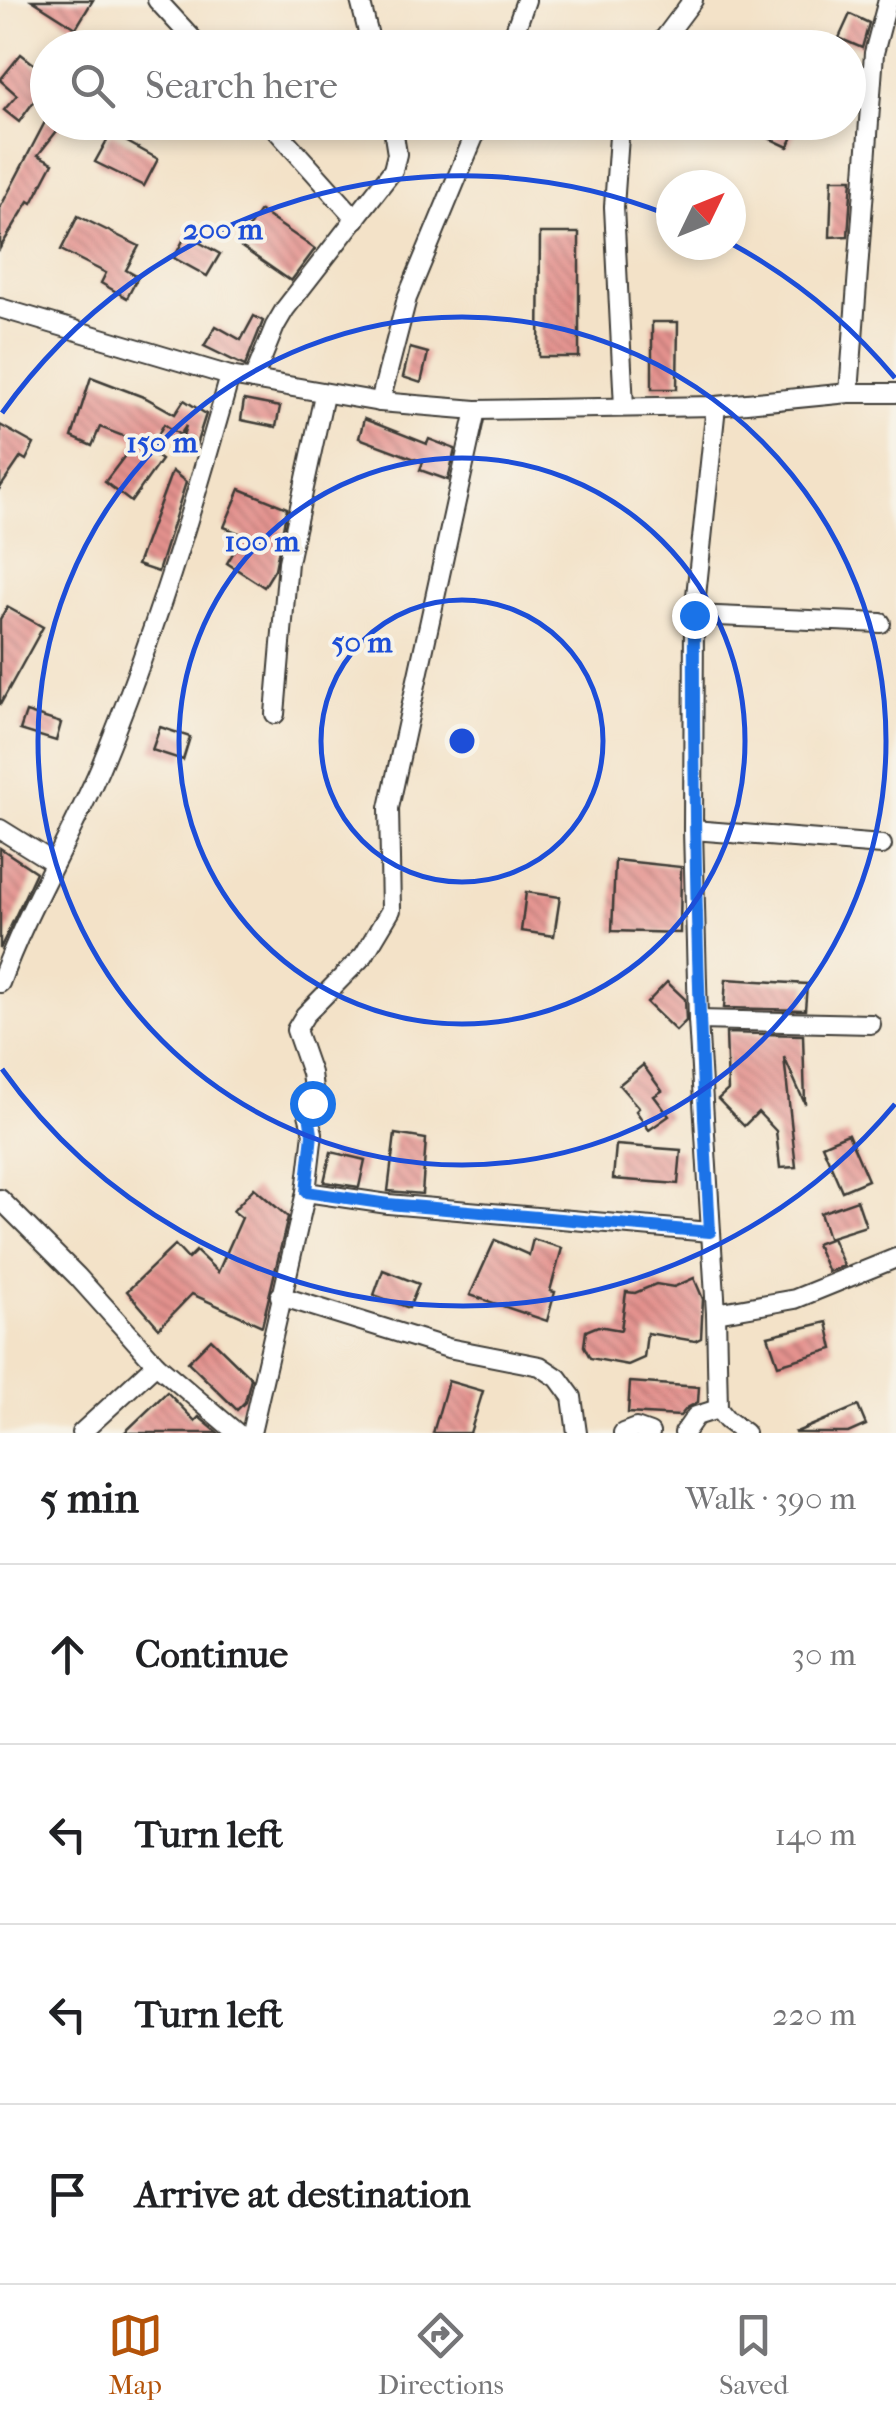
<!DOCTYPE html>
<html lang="en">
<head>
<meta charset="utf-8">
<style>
  body { margin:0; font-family:"IM FELL French Canon",serif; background:#f6f6f6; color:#202124 }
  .compass { position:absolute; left:656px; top:170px; width:90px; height:90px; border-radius:50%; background:#fff; box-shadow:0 5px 15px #0003; rotate:47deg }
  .stop { position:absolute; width:30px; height:30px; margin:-22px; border:8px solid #1a73e8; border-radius:50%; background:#fff }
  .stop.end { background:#1a73e8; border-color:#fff; box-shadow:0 2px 10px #0008 }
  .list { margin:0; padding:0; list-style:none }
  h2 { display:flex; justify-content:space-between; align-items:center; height:130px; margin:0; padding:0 40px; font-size:42px }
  h2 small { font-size:32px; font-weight:400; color:#757577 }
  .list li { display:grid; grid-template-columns:65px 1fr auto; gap:30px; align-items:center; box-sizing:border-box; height:180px; padding:0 40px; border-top:2px solid #e0e0e0 }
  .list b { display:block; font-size:38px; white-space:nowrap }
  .list em { font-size:32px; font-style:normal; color:#757577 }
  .icon { flex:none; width:55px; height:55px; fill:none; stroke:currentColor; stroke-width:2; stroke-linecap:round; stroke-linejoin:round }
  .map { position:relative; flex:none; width:896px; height:1433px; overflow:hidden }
  .search { position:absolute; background:#fff; box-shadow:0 5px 15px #0003; left:30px; right:30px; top:30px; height:110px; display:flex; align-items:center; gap:25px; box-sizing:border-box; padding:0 35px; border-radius:55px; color:#757577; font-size:38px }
  .sheet { height:850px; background:#fff }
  nav { display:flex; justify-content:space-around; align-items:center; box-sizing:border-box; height:140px; border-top:2px solid #e0e0e0; background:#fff; font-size:28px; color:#757577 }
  nav a { display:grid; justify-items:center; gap:5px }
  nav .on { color:#b45309 }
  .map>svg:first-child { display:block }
</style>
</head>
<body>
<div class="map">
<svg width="896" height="1433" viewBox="0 0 896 1433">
  <defs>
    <pattern id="building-back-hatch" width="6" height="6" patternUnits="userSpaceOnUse" patternTransform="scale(2.5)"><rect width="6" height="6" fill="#e4928e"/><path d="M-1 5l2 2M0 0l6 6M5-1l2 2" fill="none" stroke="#b87673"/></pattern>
  </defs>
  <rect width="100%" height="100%" fill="#f7f3e8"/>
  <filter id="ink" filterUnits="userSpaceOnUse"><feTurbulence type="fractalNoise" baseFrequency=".01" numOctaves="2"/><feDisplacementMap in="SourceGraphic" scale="20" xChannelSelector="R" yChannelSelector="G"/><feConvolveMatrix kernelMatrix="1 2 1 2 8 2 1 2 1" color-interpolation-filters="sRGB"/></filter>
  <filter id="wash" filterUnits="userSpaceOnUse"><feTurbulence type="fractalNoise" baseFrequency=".0048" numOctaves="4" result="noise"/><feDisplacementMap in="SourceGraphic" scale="40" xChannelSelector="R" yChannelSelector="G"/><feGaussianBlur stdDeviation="2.25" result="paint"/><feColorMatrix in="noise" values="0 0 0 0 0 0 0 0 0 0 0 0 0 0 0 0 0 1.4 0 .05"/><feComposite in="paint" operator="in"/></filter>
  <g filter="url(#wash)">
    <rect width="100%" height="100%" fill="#f3e2c8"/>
    <g id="blocks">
      <g fill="url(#building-back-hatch)">
        <polygon points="32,0 93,0 76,28"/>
        <polygon points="850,14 869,23 862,48 839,38"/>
        <polygon points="21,54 48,75 48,82 19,122 4,110 17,95 0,80"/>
        <polygon points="45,122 64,122 38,155 53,163 32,203 29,201 0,248 0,208"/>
        <polygon points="735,122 800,122 788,147"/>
        <polygon points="111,133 158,159 144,186 95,162"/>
        <polygon points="832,179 852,179 848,236 830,237"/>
        <polygon points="260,211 315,249 291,281 237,244"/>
        <polygon points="78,216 139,246 126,270 138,277 127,298 101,283 106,273 61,250"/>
        <polygon points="540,233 579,233 579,357 539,357"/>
        <polygon points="186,235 220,254 207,276 174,258"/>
        <polygon points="254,316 263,321 245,366 204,346 216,326 241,340"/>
        <polygon points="652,322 678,322 677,389 652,389"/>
        <polygon points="410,348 428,353 421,383 403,377"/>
        <polygon points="91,377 146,398 175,414 184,400 206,414 196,445 183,436 186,426 180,435 164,424 149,451 161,460 131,502 105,482 136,441 100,427 92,446 72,437"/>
        <polygon points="244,400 280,407 276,427 241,420"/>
        <polygon points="364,419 427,444 429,439 455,449 448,480 420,470 423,462 359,438"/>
        <polygon points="0,425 34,444 26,460 21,457 0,488"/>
        <polygon points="172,471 186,482 158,572 137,565"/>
        <polygon points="240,489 287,508 275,569 264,587 227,563 244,535 224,527"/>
        <polygon points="7,607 43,627 0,705 0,619"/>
        <polygon points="26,712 61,723 56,741 20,730"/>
        <polygon points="160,727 190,737 183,760 152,750"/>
        <polygon points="0,848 36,872 0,949"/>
        <polygon points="615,860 681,867 680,933 612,931"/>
        <polygon points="526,892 560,897 554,936 521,931"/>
        <polygon points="726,979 807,984 805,1010 724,1008"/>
        <polygon points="667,982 685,999 686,1021 676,1031 647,1003"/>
        <polygon points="726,1033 803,1035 805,1104 784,1057 796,1167 780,1168 776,1131 758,1112 744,1126 718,1099 728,1090"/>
        <polygon points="643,1065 662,1091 654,1096 669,1116 649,1130 636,1111 639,1108 619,1085"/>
        <polygon points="395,1134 426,1139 422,1194 388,1191"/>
        <polygon points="848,1134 868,1180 842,1191 822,1145"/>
        <polygon points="616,1145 681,1150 678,1184 613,1179"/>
        <polygon points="331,1152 365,1160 359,1187 324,1182"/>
        <polygon points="254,1188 288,1217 262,1326 192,1294 159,1328 127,1291 175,1245 188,1259 196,1251 218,1272 242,1218 233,1211"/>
        <polygon points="857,1200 866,1226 828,1238 820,1213"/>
        <polygon points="832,1238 844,1266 828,1272 816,1244"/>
        <polygon points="533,1239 562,1248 550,1291 555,1292 547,1321 470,1295 495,1240 529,1255"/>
        <polygon points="383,1270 419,1284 409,1308 374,1295"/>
        <polygon points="694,1278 703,1299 701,1338 695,1341 647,1333 644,1358 628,1365 590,1358 584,1346 586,1331 598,1326 621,1330 626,1292 635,1293 656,1284 674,1287"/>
        <polygon points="827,1322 833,1349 778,1365 768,1336"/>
        <polygon points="211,1339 251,1378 245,1402 237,1410 188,1362"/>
        <polygon points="448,1381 483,1391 470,1433 433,1433"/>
        <polygon points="630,1382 699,1387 698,1402 687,1408 680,1416 628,1413"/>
        <polygon points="167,1392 195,1421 199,1417 218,1433 124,1433"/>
        <polygon points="858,1406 866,1425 848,1433 794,1433"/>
      </g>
    </g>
  </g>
  <g filter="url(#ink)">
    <use href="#blocks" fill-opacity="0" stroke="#3c3a36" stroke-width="2.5"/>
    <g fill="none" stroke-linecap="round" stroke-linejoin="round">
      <defs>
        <g id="minor">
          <polyline points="157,0 201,48"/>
          <polyline points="360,0 372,48"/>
          <polyline points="509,48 526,0"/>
          <polyline points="657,48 693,0"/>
          <polyline points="269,122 356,219"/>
          <polyline points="620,122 614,207 624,407"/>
          <polyline points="0,308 230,376 380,402 476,410 716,406 849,393 896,393"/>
          <polyline points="253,380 275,326 285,309 393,170 397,154 392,122"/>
          <polyline points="849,393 874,53 888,0"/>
          <polyline points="380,402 407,298 480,122"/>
          <polyline points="716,406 694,615 693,830 698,1020 716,1313 718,1409 727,1420 745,1433"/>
          <polyline points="694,615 881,623"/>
          <polyline points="275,714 288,562 324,395"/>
          <polyline points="0,829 53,862"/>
          <polyline points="693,830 882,845"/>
          <path d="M0,983C27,909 69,841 100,768C153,641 193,508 230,376"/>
          <polyline points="698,1020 871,1024"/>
          <polyline points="306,1192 388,1204 710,1232"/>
          <polyline points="0,1199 77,1276 156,1364 237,1433"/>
          <polyline points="280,1296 448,1348 540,1366 558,1378 572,1397 577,1433"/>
          <polyline points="716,1313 795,1299 896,1258"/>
          <polyline points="81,1433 156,1364"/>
          <polyline points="251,1433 306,1192 313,1133 308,1114 314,1097 311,1073 296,1030 305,1015 364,955 391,910 389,808 476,410"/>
          <polyline points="623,1433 636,1428 650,1433"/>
          <polyline points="684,1433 696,1416 718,1409"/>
        </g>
      </defs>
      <use href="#minor" stroke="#3c3a36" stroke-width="22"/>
      <use href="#minor" stroke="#fff" stroke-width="18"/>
    </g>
  </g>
  <g fill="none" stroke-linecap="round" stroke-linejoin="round" filter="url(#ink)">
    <path stroke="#1a73e8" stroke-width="12" d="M312,1103L308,1108L312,1134L306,1192L388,1204L710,1232C698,1026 693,821 694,615"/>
  </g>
  <g fill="none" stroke="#1d4ed8" stroke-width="5">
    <circle cx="462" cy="741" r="141"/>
    <circle cx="462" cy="741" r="283"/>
    <circle cx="462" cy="741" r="424"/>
    <path d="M895 1104A565 565 0 0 1 2 1069M2 413A565 565 0 0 1 669 215M732 244A565 565 0 0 1 895 378"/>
  </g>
  <circle cx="462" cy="741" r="15" fill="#1d4ed8" stroke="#f7f3e8" stroke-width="5"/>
  <g font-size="30" text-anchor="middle" font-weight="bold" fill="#1d4ed8" stroke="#f7f3e8" stroke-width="8" stroke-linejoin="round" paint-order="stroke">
    <text x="223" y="239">200 m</text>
    <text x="162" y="452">150 m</text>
    <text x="262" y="551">100 m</text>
    <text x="362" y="652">50 m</text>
  </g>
</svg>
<svg class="compass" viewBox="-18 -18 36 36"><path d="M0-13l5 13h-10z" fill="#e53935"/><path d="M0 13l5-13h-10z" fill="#757577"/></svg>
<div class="stop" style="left:312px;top:1103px"></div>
<div class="stop end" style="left:694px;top:615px"></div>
<div class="search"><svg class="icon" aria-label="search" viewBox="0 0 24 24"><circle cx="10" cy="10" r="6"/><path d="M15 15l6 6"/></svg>Search here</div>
</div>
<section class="sheet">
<h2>5 min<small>Walk · 390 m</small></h2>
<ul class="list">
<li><svg class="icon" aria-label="ahead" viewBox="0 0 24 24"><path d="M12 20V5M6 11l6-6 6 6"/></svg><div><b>Continue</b></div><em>30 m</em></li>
<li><svg class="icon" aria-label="left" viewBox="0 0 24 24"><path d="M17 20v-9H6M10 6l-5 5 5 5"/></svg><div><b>Turn left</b></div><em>140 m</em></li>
<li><svg class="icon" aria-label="left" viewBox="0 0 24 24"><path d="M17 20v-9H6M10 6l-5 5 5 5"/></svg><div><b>Turn left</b></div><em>220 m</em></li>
<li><svg class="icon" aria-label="arrive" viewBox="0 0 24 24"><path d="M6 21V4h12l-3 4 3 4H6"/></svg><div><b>Arrive at destination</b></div></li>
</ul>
</section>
<nav>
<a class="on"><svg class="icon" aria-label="map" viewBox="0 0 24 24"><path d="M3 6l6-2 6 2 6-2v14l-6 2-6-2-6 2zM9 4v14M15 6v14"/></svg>Map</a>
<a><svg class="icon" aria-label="directions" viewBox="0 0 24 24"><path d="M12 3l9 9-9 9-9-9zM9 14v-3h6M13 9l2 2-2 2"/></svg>Directions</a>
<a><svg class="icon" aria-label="saved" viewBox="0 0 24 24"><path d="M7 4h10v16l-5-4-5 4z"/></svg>Saved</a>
</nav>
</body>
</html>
